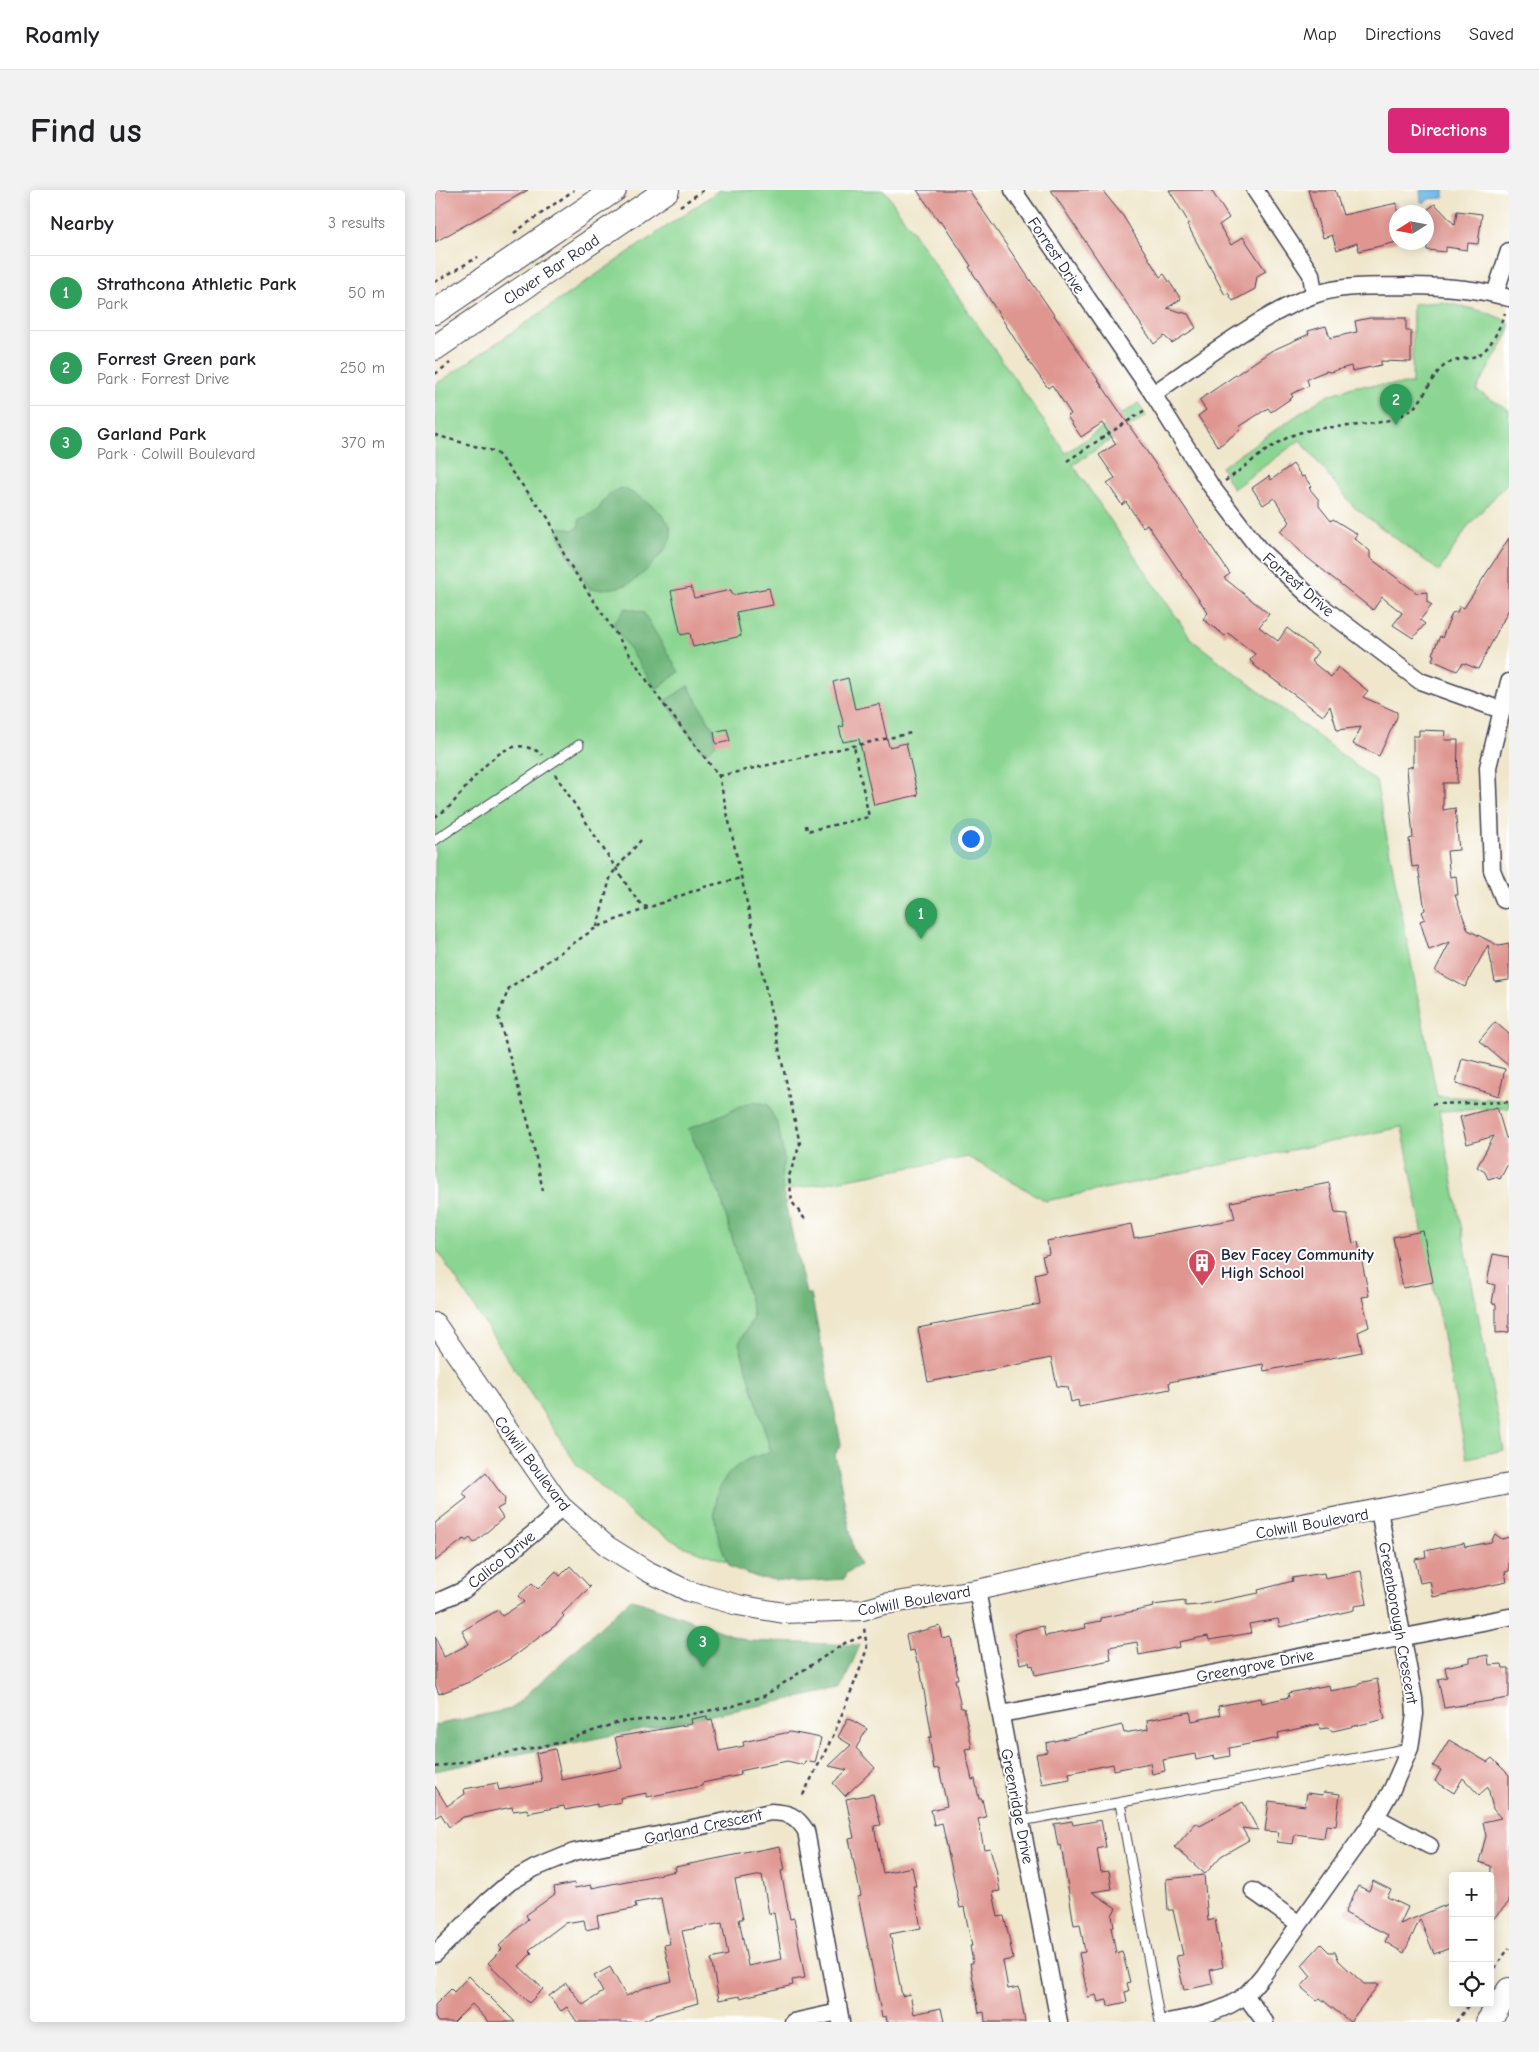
<!DOCTYPE html>
<html lang="en">
<head>
<meta charset="utf-8">
<style>
  body { margin:0; font-family:"Comic Neue",sans-serif; background:#f2f2f2; color:#202124 }
  .controls { position:absolute; right:15px; bottom:15px; display:grid; overflow:hidden; border-radius:5px; box-shadow:0 2px 12px #0003 }
  .controls button { width:45px; height:45px; display:grid; place-items:center; padding:0; border:0; border-bottom:1px solid #e0e0e0; background:#fff; color:#202124; font:25px sans-serif }
  .compass { position:absolute; left:954px; top:15px; width:45px; height:45px; border-radius:50%; background:#fff; box-shadow:0 2px 12px #0003; rotate:259deg }
  .you { position:absolute; left:535px; top:648px; width:18px; height:18px; margin:-12px; border:4px solid #fff; border-radius:50%; background:#1a73e8; box-shadow:0 0 0 8px #1a73e833 }
  .badge { display:grid; place-items:center; width:32px; height:32px; border-radius:50%; background:#db2777; color:#fff; font-size:16px; font-weight:700 }
  .pin { position:absolute; translate:-50% -41px; filter:drop-shadow(0 1px 2px #0008) }
  .pin::after { content:''; position:absolute; top:26px; width:18px; height:15px; background:inherit; clip-path:polygon(0 0,100% 0,50% 100%) }
  .list { margin:0; padding:0; list-style:none }
  h2 { display:flex; justify-content:space-between; align-items:center; height:65px; margin:0; padding:0 20px; font-size:21px }
  h2 small { font-size:16px; font-weight:400; color:#757577 }
  .list li { display:grid; grid-template-columns:32px 1fr auto; gap:15px; align-items:center; box-sizing:border-box; height:75px; padding:0 20px; border-top:1px solid #e0e0e0 }
  .list b { display:block; font-size:19px; white-space:nowrap }
  .list p { margin:0; font-size:16px; white-space:nowrap; color:#757577 }
  .list em { font-size:16px; font-style:normal; color:#757577 }
  .icon { flex:none; width:28px; height:28px; fill:none; stroke:currentColor; stroke-width:2; stroke-linecap:round; stroke-linejoin:round }
  .map { position:relative; flex:none; width:1074px; height:1832px; overflow:hidden; border-radius:5px }
  header { display:flex; align-items:center; gap:30px; box-sizing:border-box; height:70px; padding:0 25px; background:#fff; border-bottom:1px solid #e0e0e0 }
  header strong { font-size:24px }
  nav { display:flex; gap:28px; margin-inline-start:auto; font-size:18px }
  .intro { display:flex; align-items:center; justify-content:space-between; box-sizing:border-box; height:120px; padding:0 30px }
  h1 { margin:0; font-size:35px }
  .button { padding:12px 22px; border-radius:5px; background:#db2777; color:#fff; font-size:18px; font-weight:700 }
  main { display:flex; gap:30px; padding:0 30px }
  aside { flex:1; background:#fff; border-radius:5px; box-shadow:0 2px 12px #0003 }
  .map>svg:first-child { display:block }
</style>
</head>
<body>
<header>
<strong>Roamly</strong>
<nav><a>Map</a><a>Directions</a><a>Saved</a></nav>
</header>
<div class="intro"><h1>Find us</h1><a class="button">Directions</a></div>
<main>
<aside>
<h2>Nearby<small>3 results</small></h2>
<ul class="list">
<li><span class="badge" style="background:#2e9e5b">1</span><div><b>Strathcona Athletic Park</b><p>Park</p></div><em>50 m</em></li>
<li><span class="badge" style="background:#2e9e5b">2</span><div><b>Forrest Green park</b><p>Park · Forrest Drive</p></div><em>250 m</em></li>
<li><span class="badge" style="background:#2e9e5b">3</span><div><b>Garland Park</b><p>Park · Colwill Boulevard</p></div><em>370 m</em></li>
</ul>
</aside>
<div class="map">
<svg width="1074" height="1832" viewBox="0 0 1074 1832">
  <rect width="100%" height="100%" fill="#fff"/>
  <filter id="ink" filterUnits="userSpaceOnUse"><feTurbulence type="fractalNoise" baseFrequency=".02" numOctaves="2"/><feDisplacementMap in="SourceGraphic" scale="10" xChannelSelector="R" yChannelSelector="G"/><feConvolveMatrix kernelMatrix="1 2 1 2 8 2 1 2 1" color-interpolation-filters="sRGB"/></filter>
  <filter id="wash" filterUnits="userSpaceOnUse"><feTurbulence type="fractalNoise" baseFrequency=".0096" numOctaves="4" result="noise"/><feDisplacementMap in="SourceGraphic" scale="20" xChannelSelector="R" yChannelSelector="G"/><feGaussianBlur stdDeviation="1.12" result="paint"/><feColorMatrix in="noise" values="0 0 0 0 0 0 0 0 0 0 0 0 0 0 0 0 0 1.4 0 .05"/><feComposite in="paint" operator="in"/></filter>
  <g filter="url(#wash)">
    <rect width="100%" height="100%" fill="#efe6cb"/>
    <g fill="#8bd592" stroke="#567c66">
      <polygon points="285,0 449,0 631,263 703,213 711,226 638,275 757,450 941,591 1002,906 1074,910 1074,918 1004,921 1069,1260 1032,1268 967,937 611,1011 533,967 340,1002 411,1383 305,1376 247,1356 202,1329 142,1275 0,1057 0,195"/>
      <polygon points="1007,112 1051,122 1074,132 1074,142 1041,200 1074,220 1074,291 1033,336 1004,381 919,317 865,250 798,299 786,277 889,207 920,196 977,194 978,114"/>
    </g>
    <g fill="#70b67c" stroke="#496c5c">
      <path d="M186,298C202,303 240,327 236,346C234,357 226,364 219,372C213,379 202,390 193,394C183,399 166,399 155,399L135,369L123,341L125,337L137,340L143,338L145,329L162,321L174,304Z"/>
      <polygon points="191,418 208,422 244,482 221,499 178,434"/>
      <polygon points="253,496 278,538 281,554 274,561 265,559 230,511"/>
      <path d="M317,912L332,914L343,935L349,969L346,988L351,1017L371,1104H376L406,1253L400,1265L419,1361L425,1375L411,1383L409,1389L360,1392L324,1388L295,1377C276,1336 267,1295 313,1269C320,1266 329,1265 336,1262L304,1153L318,1128L316,1114L285,1005L253,939Z"/>
      <polygon points="196,1409 313,1451 425,1455 406,1499 0,1581 0,1535 76,1519"/>
    </g>
    <polygon fill="#72bceb" stroke="#4a6f93" points="985,0 1009,0 1009,8 993,9 991,12 986,12"/>
    <g id="blocks">
      <g fill="#df9691" fill-rule="evenodd">
        <polygon points="0,0 93,0 0,52"/>
        <polygon points="482,0 534,0 795,384 789,388 834,424 824,437 843,451 852,438 883,462 876,471 896,487 903,477 933,501 928,507 962,522 962,527 944,566 918,554 926,537 902,540 895,516 888,526 820,476 815,470 820,464 793,443 790,446 768,429 773,423 712,334 708,337 691,312 687,315 672,293 680,288 664,265 681,254 667,233 646,247 632,226 636,224 617,195 613,198 595,173 534,77 536,76 506,30 504,31"/>
        <polygon points="616,0 667,0 688,26 725,87 729,84 746,109 732,118 753,124 761,138 737,153 729,146 719,154"/>
        <polygon points="734,0 776,0 794,28 784,35 796,55 808,47 831,81 822,86 820,99 798,111 793,103 790,105 752,34 754,33"/>
        <polygon points="873,0 900,0 908,25 962,13 962,52 924,61 922,53 902,60 897,45 888,48"/>
        <polygon points="1000,14 1020,35 1022,21 1047,24 1043,54 1033,53 1032,60 1011,57 1011,62 992,60 992,20"/>
        <polygon points="935,128 971,128 971,141 976,141 976,172 946,171 946,175 917,181 916,176 895,182 891,181 872,189 874,196 856,204 858,207 836,222 833,218 804,237 806,239 783,257 763,226 771,220 764,210 836,161 874,144 873,141 891,136 895,148 922,142 920,131"/>
        <polygon points="858,274 867,287 869,286 876,296 874,298 884,310 884,316 896,331 898,329 922,344 919,348 935,361 935,368 982,403 992,402 992,412 997,415 985,430 990,434 978,448 958,435 967,423 947,407 938,420 864,361 845,341 855,332 839,308 828,315 817,298 834,286 836,290"/>
        <polygon points="1074,348 1074,419 1043,479 1028,473 1022,481 997,470 999,465 997,464 1005,446 1007,448 1017,423 1022,422 1025,416 1029,418"/>
        <polygon points="256,397 259,408 296,400 297,405 334,398 338,415 301,422 306,446 258,457 255,443 246,445 236,401"/>
        <polygon points="413,488 420,519 444,514 454,557 471,553 483,605 439,615 424,549 408,552 404,537 409,536 398,492"/>
        <polygon points="292,539 295,551 281,554 279,542"/>
        <polygon points="984,540 1011,541 1010,550 1023,550 1022,593 1008,593 1008,620 1020,618 1024,660 1012,661 1015,687 1021,686 1023,705 1020,705 1033,740 1064,756 1074,754 1074,790 1060,792 1053,755 1030,797 1000,781 1015,752 994,760 985,731 990,729 987,722 990,720 983,676 977,677 974,649 978,648 972,578 978,576 978,546 984,546"/>
        <polygon points="1060,832 1074,844 1074,876 1044,851"/>
        <polygon points="1027,868 1070,879 1064,906 1021,893"/>
        <polygon points="1062,917 1071,948 1074,949 1074,972 1065,989 1060,987 1053,989 1050,982 1042,977 1059,946 1032,954 1025,927"/>
        <polygon points="894,993 900,1023 912,1024 918,1054 923,1052 934,1106 927,1107 934,1137 923,1142 927,1162 829,1181 828,1174 734,1192 735,1199 644,1217 643,1210 636,1212 633,1197 622,1196 616,1168 493,1192 483,1138 605,1114 600,1084 611,1081 607,1066 614,1064 612,1051 696,1034 699,1048 800,1029 796,1012"/>
        <polygon points="988,1041 998,1092 968,1098 958,1047"/>
        <polygon points="1058,1064 1074,1067 1074,1142 1061,1143 1061,1114 1057,1113 1060,1095 1052,1093"/>
        <polygon points="51,1283 70,1309 69,1315 62,1319 68,1328 39,1353 35,1348 31,1351 29,1349 0,1371 0,1333 32,1308 28,1303"/>
        <polygon points="1060,1344 1067,1349 1074,1347 1074,1381 1070,1382 1072,1392 998,1407 995,1391 985,1393 980,1369 991,1367 990,1361 1029,1353 1030,1357 1056,1352"/>
        <polygon points="135,1376 155,1397 127,1424 129,1426 121,1435 76,1468 34,1492 4,1504 0,1494 0,1446 9,1467 34,1454 27,1441 63,1420 67,1426 89,1412 83,1406 97,1393 103,1399 121,1381 125,1386"/>
        <polygon points="926,1381 932,1414 919,1416 919,1420 845,1437 843,1429 814,1434 816,1443 774,1450 773,1446 744,1452 745,1457 704,1465 702,1452 674,1457 676,1470 600,1485 598,1475 595,1476 594,1472 585,1474 579,1444 589,1440 608,1436 610,1446 651,1438 650,1434 666,1431 666,1428 719,1417 718,1415 750,1411 750,1416 764,1415 824,1403 823,1400 858,1391 857,1388 889,1383 890,1388"/>
        <polygon points="505,1436 508,1449 516,1447 523,1489 520,1489 526,1518 529,1518 537,1558 530,1559 537,1590 540,1589 544,1609 547,1609 551,1627 543,1629 549,1659 555,1658 561,1679 565,1701 558,1702 563,1727 569,1726 573,1743 578,1769 568,1771 573,1799 584,1797 590,1832 550,1832 549,1822 544,1823 535,1773 538,1773 535,1756 537,1756 529,1717 525,1718 507,1633 499,1635 496,1620 512,1616 504,1578 499,1579 494,1547 497,1547 484,1472 482,1472 479,1460 474,1461 471,1445"/>
        <polygon points="1053,1465 1054,1475 1067,1474 1068,1478 1074,1478 1074,1508 1009,1518 1003,1489 1012,1487 1010,1477 1035,1472 1035,1468"/>
        <polygon points="942,1489 950,1529 898,1541 892,1538 885,1539 884,1534 843,1543 844,1548 794,1558 795,1566 780,1569 779,1566 761,1570 760,1564 728,1570 730,1581 717,1584 715,1573 679,1580 678,1574 634,1583 635,1589 607,1594 601,1564 612,1562 611,1553 687,1535 689,1543 713,1539 712,1530 755,1522 757,1531 785,1525 783,1516 826,1508 827,1513 854,1507 853,1503 894,1495 895,1501 924,1496 924,1493"/>
        <polygon points="272,1526 272,1530 277,1529 284,1561 309,1556 308,1552 355,1542 386,1548 380,1573 370,1571 369,1575 352,1571 305,1581 306,1585 267,1593 267,1596 212,1607 212,1603 185,1608 186,1612 162,1617 162,1614 130,1620 129,1616 93,1623 92,1619 78,1621 77,1617 28,1627 14,1637 6,1624 0,1628 0,1596 12,1616 30,1604 29,1599 62,1593 64,1600 107,1592 101,1563 120,1559 127,1590 187,1578 180,1547 257,1534 256,1529"/>
        <polygon points="413,1528 432,1539 421,1558 440,1578 410,1606 398,1593 412,1580 394,1576 416,1555 403,1547"/>
        <polygon points="1014,1550 1052,1572 1057,1568 1074,1585 1074,1712 1055,1732 1056,1676 1044,1672 1051,1646 1048,1632 1066,1628 1058,1619 1053,1597 1044,1605 1028,1588 1019,1603 1000,1591 1006,1580 998,1576"/>
        <polygon points="889,1602 905,1604 901,1636 891,1635 889,1648 860,1644 858,1654 842,1652 844,1642 830,1641 834,1611 870,1616 872,1603 888,1605"/>
        <polygon points="438,1604 446,1635 439,1636 448,1683 477,1677 481,1696 478,1696 486,1738 455,1744 467,1806 475,1804 479,1824 506,1818 509,1832 452,1832 451,1826 447,1827 423,1707 426,1706 414,1649 419,1648 411,1609"/>
        <polygon points="808,1612 823,1640 807,1638 814,1650 786,1666 770,1684 740,1657 761,1633 765,1636"/>
        <polygon points="666,1630 671,1657 662,1659 666,1682 674,1681 677,1699 657,1702 681,1718 677,1725 679,1736 676,1737 681,1763 687,1761 695,1792 692,1793 694,1801 690,1802 692,1812 673,1816 672,1810 663,1812 661,1805 653,1807 644,1763 650,1762 645,1734 639,1735 626,1655 623,1656 619,1634 637,1631 638,1635"/>
        <path d="M345,1656L350,1680L346,1681L355,1729L359,1728L370,1788L357,1790L358,1795L305,1808V1806L284,1810L276,1769L293,1765L287,1733L247,1741L263,1813L221,1825L205,1832H142L132,1817L126,1821L114,1806L131,1793L148,1815L168,1802L159,1786L175,1777L191,1806L209,1798L237,1791L229,1755L235,1754L226,1708L200,1713L201,1718L162,1726L164,1737L151,1740L149,1730L130,1733L94,1760L97,1763L84,1776L108,1799L94,1813L53,1773L67,1759L64,1756L93,1729L91,1725L120,1704L119,1697L139,1693L140,1698L156,1695L157,1698L241,1681L240,1677ZM327,1685L334,1724L339,1723L347,1769L313,1776L304,1729H308L300,1690Z"/>
        <polygon points="769,1685 773,1731 780,1729 788,1777 775,1780 778,1794 749,1800 741,1766 748,1765 738,1720 733,1720 731,1689"/>
        <polygon points="938,1691 956,1700 952,1707 973,1717 965,1734 1018,1712 1018,1757 999,1764 985,1729 969,1763 950,1752 953,1745 910,1723 923,1696 934,1701"/>
        <polygon points="886,1754 894,1762 900,1762 904,1771 929,1794 944,1794 915,1832 885,1808 882,1811 866,1797 876,1786 867,1775"/>
        <polygon points="34,1786 80,1832 54,1832 37,1814 19,1832 4,1832 0,1828 0,1815 16,1799 19,1802"/>
      </g>
    </g>
  </g>
  <g filter="url(#ink)">
    <use href="#blocks" fill-opacity="0" stroke="#413f51" stroke-width="1"/>
    <g fill="none" stroke-linecap="round" stroke-linejoin="round">
      <defs>
        <g id="service">
          <polyline points="0,650 144,555"/>
          <polyline points="685,1613 725,1832"/>
          <polyline points="586,1631 975,1558"/>
        </g>
        <g id="minor">
          <polyline points="578,0 718,204 776,296 824,359 882,413 985,491 1066,520"/>
          <polyline points="820,0 876,84 879,104"/>
          <polyline points="1060,104 1074,61"/>
          <path d="M718,204C765,172 826,124 879,105C908,94 942,97 973,96C1006,96 1042,98 1074,108"/>
          <polyline points="1069,710 1057,680 1053,577 1074,492"/>
          <polyline points="542,1400 624,1832"/>
          <polyline points="0,1413 29,1400 111,1333 126,1316"/>
          <polyline points="566,1524 1074,1427"/>
          <polyline points="941,1627 995,1656"/>
          <polyline points="818,1701 863,1733"/>
          <path d="M0,1764L53,1711L75,1692L100,1678L139,1662L336,1622C354,1623 361,1625 371,1641L406,1832"/>
          <polyline points="810,1805 830,1832"/>
          <polyline points="358,1832 404,1822"/>
          <path d="M733,1832C759,1827 788,1823 810,1805C816,1800 822,1792 828,1785L941,1627L957,1599L975,1558L980,1524L979,1509L944,1320"/>
        </g>
        <polyline id="tertiary" points="0,1133 126,1316 172,1356 212,1381 253,1401 303,1415 349,1423 428,1420 449,1414 542,1400 665,1373 1074,1294"/>
        <g id="secondary">
          <polyline points="0,122 179,0"/>
          <polyline points="0,158 232,0"/>
          <polyline points="1053,1832 1074,1800"/>
        </g>
      </defs>
      <use href="#service" stroke="#413f51" stroke-width="11"/>
      <use href="#minor" stroke="#413f51" stroke-width="19"/>
      <use href="#tertiary" stroke="#413f51" stroke-width="22"/>
      <use href="#secondary" stroke="#413f51" stroke-width="26"/>
      <g stroke="#413f51" stroke-width="2.5" stroke-dasharray="4 4" stroke-linecap="butt">
        <polyline points="245,16 269,0"/>
        <polyline points="79,43 139,0"/>
        <polyline points="0,92 43,67"/>
        <polyline points="0,184 15,173"/>
        <polyline points="0,245 61,262 114,329 131,369 223,507 284,586 365,954 354,986 357,1012 372,1032"/>
        <polyline points="632,271 710,220"/>
        <path d="M790,291C812,276 841,249 867,242C900,233 940,240 971,223C992,212 993,186 1012,174C1020,169 1032,169 1041,166C1057,159 1064,138 1070,123"/>
        <polyline points="120,584 197,703 207,716 213,717"/>
        <polyline points="284,586 476,543"/>
        <path d="M0,627C4,624 9,621 13,618C31,601 63,546 94,558C99,560 104,561 107,565"/>
        <polyline points="371,635 372,641 434,627 419,556"/>
        <polyline points="162,737 176,685 206,650"/>
        <polyline points="997,914 1074,912"/>
        <polyline points="108,1001 94,935 63,826 74,798 162,737 269,697 306,688"/>
        <polyline points="0,1577 123,1553 184,1532 242,1527 298,1516 329,1506 410,1453 429,1446"/>
        <polyline points="368,1605 399,1544 425,1479 432,1458 429,1438"/>
        <polyline points="1055,1785 1074,1758"/>
        <polyline points="1021,1832 1035,1813"/>
      </g>
      <use href="#service" stroke="#fff" stroke-width="9"/>
      <use href="#minor" stroke="#fff" stroke-width="16"/>
      <use href="#tertiary" stroke="#fff" stroke-width="20"/>
      <use href="#secondary" stroke="#fff" stroke-width="24"/>
    </g>
  </g>
  <defs>
    <symbol id="building-pin" viewBox="-11 -11 22 30"><path d="M0 17L-7.5 6A9.5 9.5 0 1 1 7.5 6Z" fill="#d1495b" stroke="#fff"/><path d="M-4-6H4V6H1V3H-1V6H-4ZM-2.5-4.3h1.7v1.8h-1.7ZM.8-4.3h1.7v1.8H.8ZM-2.5-1h1.7V.8h-1.7ZM.8-1h1.7V.8H.8Z" fill="#fff"/></symbol>
  </defs>
  <g fill-rule="evenodd">
    <use href="#building-pin" x="751" y="1057" width="32" height="43"/>
  </g>
  <g text-anchor="middle" stroke-width="4" stroke-linejoin="round" paint-order="stroke">
    <g font-size="16" fill="#22223b" stroke="#fff">
      <text transform="translate(622 65) rotate(56)" y="6">Forrest Drive</text>
      <text transform="translate(116 79) rotate(-34)" y="6">Clover Bar Road</text>
      <text transform="translate(864 394) rotate(41)" y="6">Forrest Drive</text>
      <text transform="translate(98 1273) rotate(53)" y="6">Colwill Boulevard</text>
      <text transform="translate(877 1333) rotate(-10)" y="6">Colwill Boulevard</text>
      <text transform="translate(66 1369) rotate(-39)" y="6">Calico Drive</text>
      <text transform="translate(479 1410) rotate(-10)" y="6">Colwill Boulevard</text>
      <text transform="translate(964 1433) rotate(80)" y="6">Greenborough Crescent</text>
      <text transform="translate(820 1475) rotate(-11)" y="6">Greengrove Drive</text>
      <text transform="translate(583 1616) rotate(79)" y="6">Greenridge Drive</text>
      <text transform="translate(268 1636) rotate(-12)" y="6">Garland Crescent</text>
    </g>
    <g font-size="16" font-weight="bold" fill="#22223b" stroke="#fff" text-anchor="start">
      <text x="786" y="1070">Bev Facey Community<tspan x="786" dy="18">High School</tspan></text>
    </g>
  </g>
</svg>
<div class="controls">
<button>+</button>
<button>−</button>
<button><svg class="icon" aria-label="locate" viewBox="0 0 24 24"><circle cx="12" cy="12" r="6"/><path d="M12 2v4M12 18v4M2 12h4M18 12h4"/></svg></button>
</div>
<svg class="compass" viewBox="-18 -18 36 36"><path d="M0-13l5 13h-10z" fill="#e53935"/><path d="M0 13l5-13h-10z" fill="#757577"/></svg>
<div class="you"></div>
<div class="pin badge" style="left:486px;top:749px;background:#2e9e5b">1</div>
<div class="pin badge" style="left:961px;top:235px;background:#2e9e5b">2</div>
<div class="pin badge" style="left:268px;top:1477px;background:#2e9e5b">3</div>
</div>
</main>
</body>
</html>
